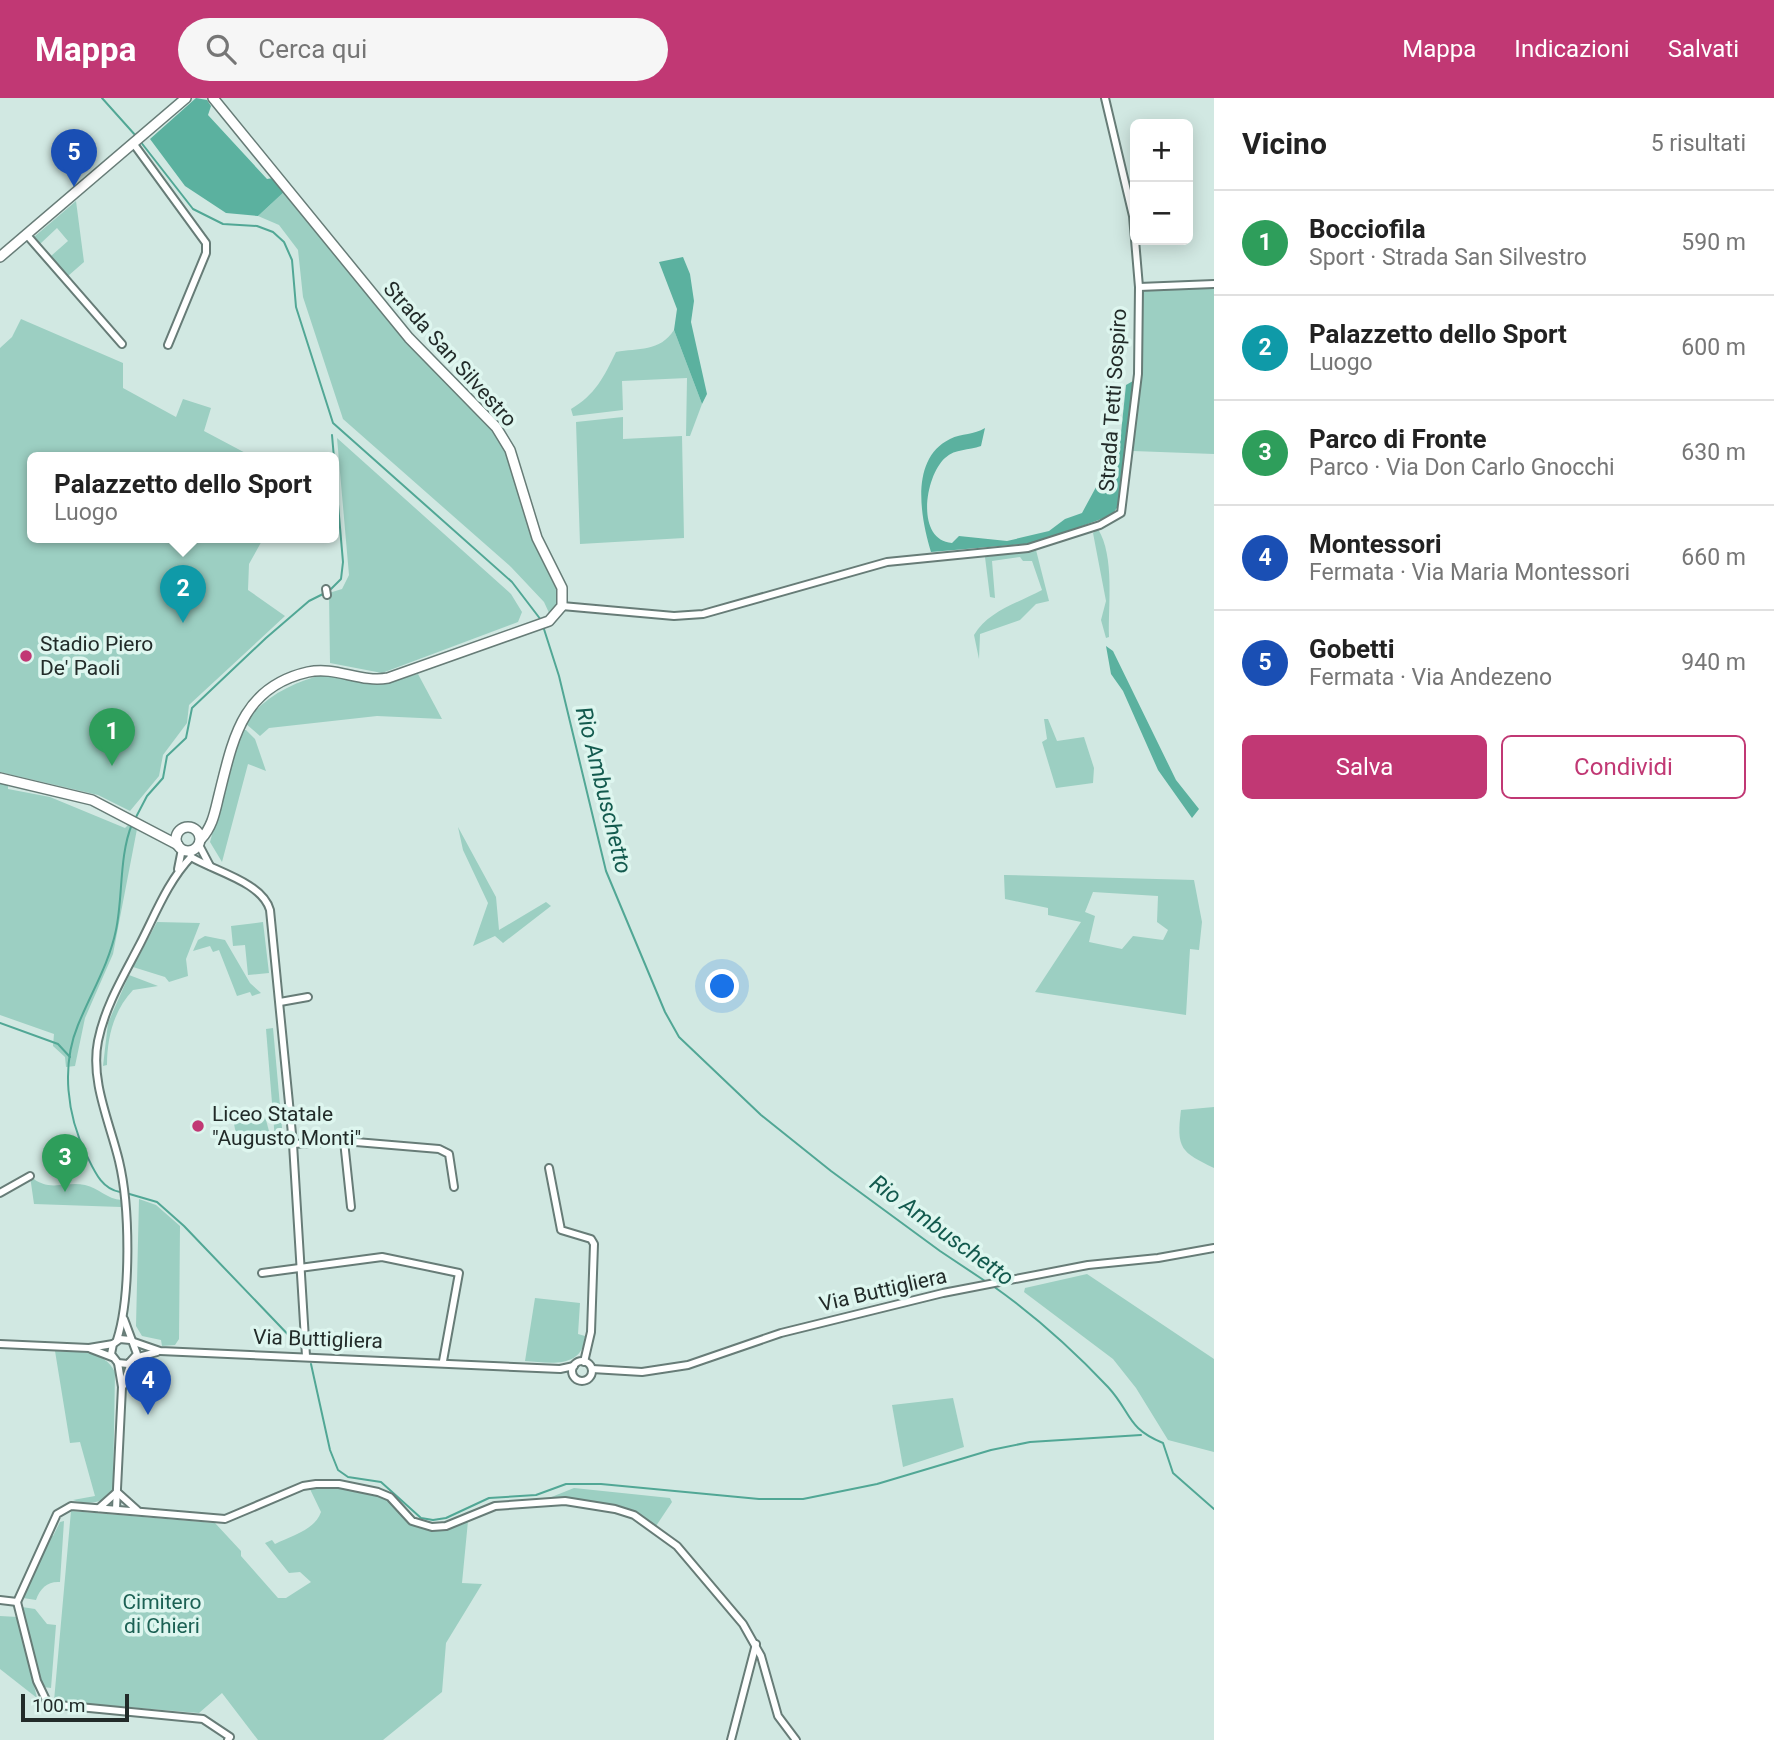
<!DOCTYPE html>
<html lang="it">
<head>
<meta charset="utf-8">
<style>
  body { margin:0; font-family:Roboto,sans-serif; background:#f6f6f6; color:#222 }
  .controls { position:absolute; right:21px; top:21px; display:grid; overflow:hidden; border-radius:10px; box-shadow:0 4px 18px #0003 }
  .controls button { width:63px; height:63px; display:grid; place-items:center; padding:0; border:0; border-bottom:2px solid #e0e0e0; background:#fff; color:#222; font:35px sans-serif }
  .scale { position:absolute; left:21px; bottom:18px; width:108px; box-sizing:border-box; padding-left:7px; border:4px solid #222b29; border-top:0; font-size:19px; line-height:24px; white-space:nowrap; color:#222b29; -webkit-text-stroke:5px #def6ef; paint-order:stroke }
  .you { position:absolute; left:723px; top:889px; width:24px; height:24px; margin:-18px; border:5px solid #fff; border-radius:50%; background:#1a73e8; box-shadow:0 0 0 10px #1a73e833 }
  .badge { display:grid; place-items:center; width:46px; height:46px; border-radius:50%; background:#c13874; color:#fff; font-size:23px; font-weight:700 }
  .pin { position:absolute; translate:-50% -58px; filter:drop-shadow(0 2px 4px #0008) }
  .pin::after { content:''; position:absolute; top:37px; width:24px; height:21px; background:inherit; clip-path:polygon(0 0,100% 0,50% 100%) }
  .popup { position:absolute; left:27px; top:354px; width:312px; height:91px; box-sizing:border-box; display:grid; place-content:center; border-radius:10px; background:#fff; filter:drop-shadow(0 2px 5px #0005); font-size:23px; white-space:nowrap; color:#767676 }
  .popup b { font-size:26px; color:#222 }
  .popup::after { content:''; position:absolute; left:50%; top:100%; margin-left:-14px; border:14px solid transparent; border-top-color:#fff }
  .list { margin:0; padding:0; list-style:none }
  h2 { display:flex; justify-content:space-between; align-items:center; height:91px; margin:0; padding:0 28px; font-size:30px }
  h2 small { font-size:23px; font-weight:400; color:#767676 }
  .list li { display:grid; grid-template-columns:46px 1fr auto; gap:21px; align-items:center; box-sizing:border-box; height:105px; padding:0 28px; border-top:2px solid #e0e0e0 }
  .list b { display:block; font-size:26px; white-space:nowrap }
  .list p { margin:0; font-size:23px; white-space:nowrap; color:#767676 }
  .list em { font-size:23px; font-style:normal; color:#767676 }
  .actions { display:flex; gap:14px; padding:21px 28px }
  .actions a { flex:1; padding:16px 0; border:2px solid #c13874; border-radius:10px; text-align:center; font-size:24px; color:#c13874 }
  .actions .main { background:#c13874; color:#fff }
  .icon { flex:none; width:38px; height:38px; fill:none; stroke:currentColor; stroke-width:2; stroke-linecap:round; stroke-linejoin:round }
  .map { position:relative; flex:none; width:1214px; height:1642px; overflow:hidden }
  header { display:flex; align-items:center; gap:42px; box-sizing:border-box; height:98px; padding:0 35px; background:#c13874; color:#fff }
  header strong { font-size:33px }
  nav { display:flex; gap:38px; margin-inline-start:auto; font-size:24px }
  .search { width:490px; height:63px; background:#f6f6f6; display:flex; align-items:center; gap:18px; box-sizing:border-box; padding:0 24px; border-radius:38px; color:#767676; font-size:26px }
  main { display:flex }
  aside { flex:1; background:#fff }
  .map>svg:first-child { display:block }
</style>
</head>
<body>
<header>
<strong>Mappa</strong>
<div class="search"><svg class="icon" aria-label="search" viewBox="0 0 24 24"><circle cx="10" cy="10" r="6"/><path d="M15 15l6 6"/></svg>Cerca qui</div>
<nav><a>Mappa</a><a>Indicazioni</a><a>Salvati</a></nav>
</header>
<main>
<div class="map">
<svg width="1214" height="1642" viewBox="0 0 1214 1642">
  <rect width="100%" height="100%" fill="#d1e8e2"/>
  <g fill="#9ccfc2" fill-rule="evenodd">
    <polygon points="285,93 489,326 504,349 526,421 558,490 558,505 550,517 544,504 511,469 343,321 303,199 298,152 279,127 258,118"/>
    <polygon points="76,103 84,164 68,178 51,158 68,143 57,130 40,146 34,139"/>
    <polygon points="1214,188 1214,356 1133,353 1140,277 1142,193"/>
    <polygon points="21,221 123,265 123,290 176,319 183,301 211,310 204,333 253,359 32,359 32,439 264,439 249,466 248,492 285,518 189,607 187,625 163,657 159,678 130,713 98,697 0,674 0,250 12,239"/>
    <path d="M674,232L702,306L690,338H686L687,280L622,283L623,312L573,318L571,311C595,297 604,279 616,254C638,250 660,254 674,232Z"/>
    <polygon points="623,319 623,341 682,338 684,440 580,446 576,324"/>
    <polygon points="337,340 511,496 522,514 518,524 382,575 330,565 329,495 342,491 349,477"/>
    <path d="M1098,431C1115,459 1108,507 1109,539L1106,540L1101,522L1106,503L1093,435Z"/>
    <path d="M1036,452L1049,503L1036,506L1020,522L980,536L979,561L974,537C988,513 1018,505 1042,492L1032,463H1023L1020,459L992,463L995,500L990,499L985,459Z"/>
    <path d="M326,576C368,586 376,589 418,576L442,621L377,618L269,630L260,638L245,625C265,598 293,584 326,576Z"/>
    <polygon points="1044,621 1048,621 1057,643 1084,639 1094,670 1093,685 1056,690 1042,644 1047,641"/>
    <polygon points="241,632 246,632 255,641 266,673 248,666 222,764 210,744"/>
    <polygon points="0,684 8,685 8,691 50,699 125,730 128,727 137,731 113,856 85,920 75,968 66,969 65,959 53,948 54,936 0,917"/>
    <polygon points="458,729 496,799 499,832 546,804 551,808 503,845 495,838 473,848 488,805 463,752"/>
    <path d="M1004,777L1194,782L1202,824L1199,852L1190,851L1186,917L1035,894L1081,824L1048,817V810L1005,801ZM1093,794L1158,798L1157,824L1168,832L1163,842L1133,838L1122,851L1089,844L1095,818L1085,814Z"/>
    <polygon points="157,824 200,825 186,861 188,878 169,884 165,879 133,869"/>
    <polygon points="263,824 269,875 248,877 245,847 233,848 231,828"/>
    <polygon points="205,838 225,842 250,885 261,895 252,898 250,894 237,898 219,852 213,854 210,848 193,853 198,842"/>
    <path d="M129,877L158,888L133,892C114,912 107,939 107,967L103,968L108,925Z"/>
    <polygon points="273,930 283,1041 275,1042 266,931"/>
    <path d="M1214,1009V1070C1181,1054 1176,1051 1181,1012Z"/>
    <polygon points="265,1018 270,1037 238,1045 234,1026"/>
    <path d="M30,1078C49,1095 64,1083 85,1087C99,1090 106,1101 122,1102L121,1109L34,1106Z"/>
    <polygon points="139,1101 156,1107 180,1128 179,1241 175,1247 162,1248 161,1242 142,1238 136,1228"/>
    <polygon points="1087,1176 1214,1261 1214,1354 1168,1342 1136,1290 1113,1261 1024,1194 1025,1190"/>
    <path d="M535,1200L580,1205L578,1236L585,1238C583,1271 550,1265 525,1263Z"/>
    <path d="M55,1253C79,1254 103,1251 115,1274L113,1391C104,1406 89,1407 73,1402L95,1398L80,1344L70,1345Z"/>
    <polygon points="953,1300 964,1349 903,1369 892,1307"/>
    <path d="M309,1389L342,1390L391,1400C410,1435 433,1433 468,1423L462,1485L482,1486L446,1545L442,1594L383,1642H258L222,1595L199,1615L54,1603L71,1413L215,1425L241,1453V1458L278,1500H286L311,1484L300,1474L289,1475L265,1445L272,1442L275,1446C291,1438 315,1432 321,1414Z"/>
    <path d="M574,1390L670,1400L672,1404L656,1428C622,1407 589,1401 549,1400Z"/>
    <path d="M64,1423L60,1484C48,1483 40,1490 36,1502L23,1500L50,1437L53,1438L60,1424Z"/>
    <polygon points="22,1509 35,1511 47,1526 56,1527 51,1590 43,1589"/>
    <polygon points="0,1518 18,1519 37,1600 0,1571"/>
  </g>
  <g fill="#5bb19f">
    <polygon points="196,0 207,2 211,8 208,17 267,81 273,80 285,93 258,118 226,115 185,88 150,41"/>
    <polygon points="683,159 690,176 694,203 691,224 707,296 702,306 674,232 677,211 659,164"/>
    <path d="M1133,283L1119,407L1112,417L1036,445L931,454C921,421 909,361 950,341C962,335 974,337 985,330L981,348C968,353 956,350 945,360C925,378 915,442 952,445L959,438L1007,443L1049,433L1065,421L1082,415L1102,378L1118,364L1126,287Z"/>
    <polygon points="1106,548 1113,553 1176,682 1199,711 1192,720 1158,672 1123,593 1111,576"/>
  </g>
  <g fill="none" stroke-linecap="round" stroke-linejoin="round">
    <g stroke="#51a795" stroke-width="2">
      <polyline points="102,0 136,38"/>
      <polyline points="140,43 193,111 223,126 257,128 273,134 284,144 292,162 296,209 333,325 512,484 541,522"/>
      <polyline points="330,492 341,481 343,464 332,337"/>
      <polyline points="543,528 559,578 606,773 665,914 679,939 761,1017 831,1073 940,1153 988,1185"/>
      <polyline points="135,721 147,698 163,680 167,658 186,640 192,610 266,540 309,503 325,495"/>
      <polyline points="0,925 58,946 70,959"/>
      <path d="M120,1094C101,1091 94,1072 86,1056C67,1017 61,968 78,927C91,895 109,866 116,832C123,799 119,758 132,726"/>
      <polyline points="126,1095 157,1104 184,1128 298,1247"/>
      <path d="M993,1188C1034,1217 1073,1252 1108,1289C1132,1315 1126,1330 1163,1345L1173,1375L1214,1411"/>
      <polyline points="311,1266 330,1352 338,1372 348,1379 381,1384 421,1420 433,1422 446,1420 489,1400 536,1397 566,1386 601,1386 759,1401 803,1401 877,1386 991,1352 1030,1344 1141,1337"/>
    </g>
    <defs>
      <g id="street">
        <polyline points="133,45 206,145 206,155 168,247"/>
        <polyline points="26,136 122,246"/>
        <polyline points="1139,189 1214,186"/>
        <polyline points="326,491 327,497"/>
        <polyline points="562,508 674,518 703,516 887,464 1028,450 1100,427 1121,415 1138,276 1139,189 1133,118 1105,0"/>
        <polyline points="199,747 210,768"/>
        <path d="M191,759C214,773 262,784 270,812L293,1046L306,1258"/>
        <polyline points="178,771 182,751"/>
        <polyline points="280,904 308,899"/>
        <polyline points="344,1043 351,1109"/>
        <polyline points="293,1046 344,1043 439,1051 449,1056 454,1089"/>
        <polyline points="549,1070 561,1132 591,1141 594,1146 591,1234 584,1264"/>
        <polyline points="0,1095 30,1078"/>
        <polyline points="262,1175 382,1159 459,1175 443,1263"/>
        <polyline points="124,1221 137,1256 128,1266 118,1265 111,1256 113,1246 120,1241 130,1242"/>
        <path d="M117,1242C131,1198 130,1109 119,1063C110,1025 90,983 98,943C105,908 124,877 140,846C155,817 168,783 191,759L190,753"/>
        <polyline points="134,1244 160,1253 560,1271 574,1268"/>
        <polyline points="0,1246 89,1250 113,1246"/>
        <polyline points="91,1251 112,1259"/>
        <polyline points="135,1260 157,1254"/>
        <circle cx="582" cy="1273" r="10"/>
        <polyline points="592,1271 642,1274 688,1267 781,1235 943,1195 1088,1167 1158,1160 1214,1150"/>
        <polyline points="123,1288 131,1265"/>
        <polyline points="99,1410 117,1394 137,1412"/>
        <polyline points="116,1411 122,1289 118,1265"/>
        <polyline points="0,1502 17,1504"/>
        <polyline points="17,1504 57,1416 71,1408 225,1421 303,1388 316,1386 339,1386 378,1394 390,1399 412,1423 432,1429 446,1428 495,1408 565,1403 615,1411 634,1417 677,1448 743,1526 761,1558 778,1618 796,1642"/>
        <polyline points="17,1504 37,1583 48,1606 203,1621 230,1639 228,1642"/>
        <polyline points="731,1642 756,1546"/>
      </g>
      <g id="secondary">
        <polyline points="0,159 186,0"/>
        <polyline points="0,680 92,702 178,747"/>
        <circle cx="188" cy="741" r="12"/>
        <path d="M201,741C213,728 215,713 219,697C233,641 242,589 308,574C336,568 360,585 388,580L549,523L562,508V490L537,440L510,352L496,329L409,240L213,0"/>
      </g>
    </defs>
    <use href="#street" stroke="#677c77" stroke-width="10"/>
    <use href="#secondary" stroke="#677c77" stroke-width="12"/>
    <use href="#street" stroke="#fff" stroke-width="6"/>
    <use href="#secondary" stroke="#fff" stroke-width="9"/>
  </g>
  <g fill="#c13874" stroke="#def6ef" stroke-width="2.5">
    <circle cx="26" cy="558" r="7"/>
    <circle cx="198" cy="1028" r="7"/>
  </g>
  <g text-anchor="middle" stroke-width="7" stroke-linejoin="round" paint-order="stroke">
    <g font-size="21" fill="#222b29" stroke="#def6ef">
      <text transform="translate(450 256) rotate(48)" y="7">Strada San Silvestro</text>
      <text transform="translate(1113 302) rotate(-86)" y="7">Strada Tetti Sospiro</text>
      <text transform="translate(883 1192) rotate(-13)" y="7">Via Buttigliera</text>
      <text transform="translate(318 1241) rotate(2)" y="7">Via Buttigliera</text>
    </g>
    <g font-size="21" fill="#222b29" stroke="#def6ef" text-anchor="start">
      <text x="40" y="553">Stadio Piero<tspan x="40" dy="24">De' Paoli</tspan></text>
      <text x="212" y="1023">Liceo Statale<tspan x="212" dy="24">"Augusto Monti"</tspan></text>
    </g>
    <g font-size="21" fill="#1c6154" stroke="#def6ef">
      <text x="162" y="1511">Cimitero<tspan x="162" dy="24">di Chieri</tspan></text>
    </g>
    <g font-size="23" font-style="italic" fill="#135a4e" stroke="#def6ef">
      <text transform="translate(604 692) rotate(76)" y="8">Rio Ambuschetto</text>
      <text transform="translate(942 1132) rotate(36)" y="8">Rio Ambuschetto</text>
    </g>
  </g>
</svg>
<div class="controls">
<button>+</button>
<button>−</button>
</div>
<div class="scale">100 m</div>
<div class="you"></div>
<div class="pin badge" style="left:112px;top:668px;background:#2e9e5b">1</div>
<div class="pin badge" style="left:183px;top:525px;background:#0f9aa8">2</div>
<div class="popup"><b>Palazzetto dello Sport</b>Luogo</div>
<div class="pin badge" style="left:65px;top:1094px;background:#2e9e5b">3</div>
<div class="pin badge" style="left:148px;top:1317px;background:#1a4fb4">4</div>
<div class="pin badge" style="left:74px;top:89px;background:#1a4fb4">5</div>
</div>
<aside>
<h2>Vicino<small>5 risultati</small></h2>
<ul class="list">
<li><span class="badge" style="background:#2e9e5b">1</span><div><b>Bocciofila</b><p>Sport · Strada San Silvestro</p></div><em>590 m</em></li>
<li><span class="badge" style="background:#0f9aa8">2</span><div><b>Palazzetto dello Sport</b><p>Luogo</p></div><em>600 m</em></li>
<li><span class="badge" style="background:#2e9e5b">3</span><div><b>Parco di Fronte</b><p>Parco · Via Don Carlo Gnocchi</p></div><em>630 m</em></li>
<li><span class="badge" style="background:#1a4fb4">4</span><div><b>Montessori</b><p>Fermata · Via Maria Montessori</p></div><em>660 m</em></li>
<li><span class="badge" style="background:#1a4fb4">5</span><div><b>Gobetti</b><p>Fermata · Via Andezeno</p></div><em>940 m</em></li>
</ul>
<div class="actions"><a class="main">Salva</a><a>Condividi</a></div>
</aside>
</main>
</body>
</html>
